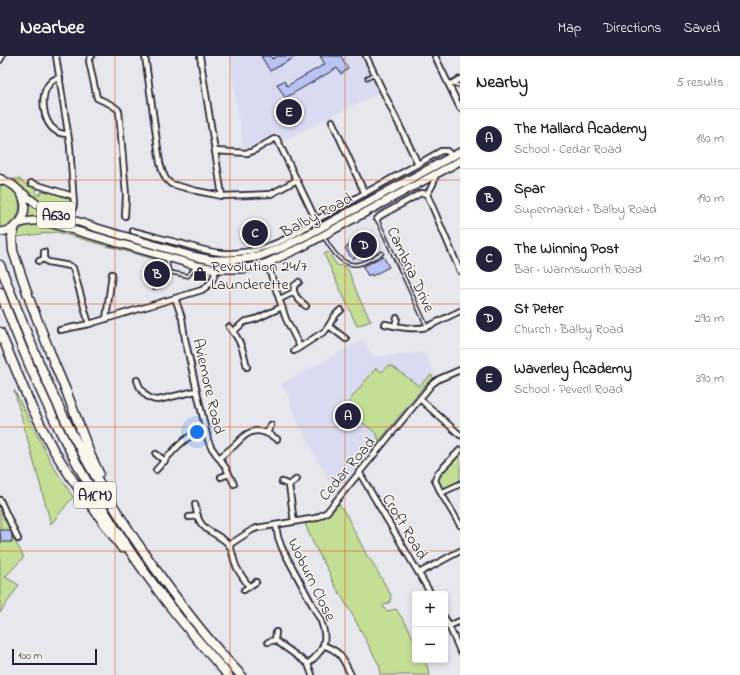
<!DOCTYPE html>
<html lang="en">
<head>
<meta charset="utf-8">
<style>
  body { margin:0; font-family:"Indie Flower",sans-serif; background:#f2f2f2; color:#202124 }
  .controls { position:absolute; right:12px; bottom:12px; display:grid; overflow:hidden; border-radius:4px; box-shadow:0 2px 6px #0003 }
  .controls button { width:36px; height:36px; display:grid; place-items:center; padding:0; border:0; border-bottom:1px solid #e0e0e0; background:#fff; color:#202124; font:20px sans-serif }
  .scale { position:absolute; left:12px; bottom:10px; width:85px; box-sizing:border-box; padding-left:4px; border:2px solid #22223b; border-top:0; font-size:11px; line-height:14px; white-space:nowrap; color:#22223b; -webkit-text-stroke:3px #fbf7ec; paint-order:stroke }
  .you { position:absolute; left:197px; top:376px; width:14px; height:14px; margin:-10px; border:3px solid #fff; border-radius:50%; background:#1a73e8; box-shadow:0 0 0 6px #1a73e833 }
  .badge { display:grid; place-items:center; width:26px; height:26px; border-radius:50%; background:#22223b; color:#fff; font-size:13px; font-weight:700 }
  .pin { position:absolute; translate:-50% -50%; border:2px solid #fff; box-shadow:0 1px 4px #0006 }
  .list { margin:0; padding:0; list-style:none }
  h2 { display:flex; justify-content:space-between; align-items:center; height:52px; margin:0; padding:0 16px; font-size:17px }
  h2 small { font-size:13px; font-weight:400; color:#757577 }
  .list li { display:grid; grid-template-columns:26px 1fr auto; gap:12px; align-items:center; box-sizing:border-box; height:60px; padding:0 16px; border-top:1px solid #e0e0e0 }
  .list b { display:block; font-size:15px; white-space:nowrap }
  .list p { margin:0; font-size:13px; white-space:nowrap; color:#757577 }
  .list em { font-size:13px; font-style:normal; color:#757577 }
  .map { position:relative; flex:none; width:460px; height:619px; overflow:hidden }
  header { display:flex; align-items:center; gap:24px; box-sizing:border-box; height:56px; padding:0 20px; background:#22223b; color:#fff }
  header strong { font-size:19px }
  nav { display:flex; gap:22px; margin-inline-start:auto; font-size:14px }
  main { display:flex }
  aside { flex:1; background:#fff }
  .map>svg:first-child { display:block }
</style>
</head>
<body>
<header>
<strong>Nearbee</strong>
<nav><a>Map</a><a>Directions</a><a>Saved</a></nav>
</header>
<main>
<div class="map">
<svg width="460" height="619" viewBox="0 0 460 619">
  <rect width="100%" height="100%" fill="#e7e7ee"/>
  <filter id="ink" filterUnits="userSpaceOnUse"><feTurbulence type="fractalNoise" baseFrequency=".025" numOctaves="2"/><feDisplacementMap in="SourceGraphic" scale="8" xChannelSelector="R" yChannelSelector="G"/><feConvolveMatrix kernelMatrix="1 2 1 2 8 2 1 2 1" color-interpolation-filters="sRGB"/></filter>
  <g filter="url(#ink)">
    <g fill="#d9dcf0">
      <polygon points="230,0 362,0 379,37 283,84 279,77 276,76 249,91 243,92"/>
      <polygon points="364,283 373,301 424,296 436,321 427,328 377,388 372,389 372,395 336,438 299,369 292,351 287,338 281,328"/>
    </g>
    <g fill="#c5de95" stroke="#748068">
      <path d="M14,123H20C26,131 31,128 37,133L36,138L39,139L41,136L45,134L67,141C76,148 69,157 60,157L40,147L25,135Z"/>
      <path d="M0,128C4,129 8,130 11,133C26,145 20,168 2,172L0,168Z"/>
      <polygon points="27,146 43,156 72,167 72,170 38,161 25,161"/>
      <path d="M38,167L158,202L161,205L57,176L16,181C20,171 28,168 38,167Z"/>
      <polygon points="328,196 337,209 347,211 360,244 371,265 357,270 324,198"/>
      <polygon points="387,310 392,310 419,330 431,319 434,322 424,330 379,385 377,378 347,355 351,349 348,346 376,312 382,316"/>
      <polygon points="14,334 52,408 73,441 51,468"/>
      <path d="M460,397V426C453,429 447,433 440,430L437,425L440,418Z"/>
      <polygon points="339,448 347,460 367,500 372,506 391,539 390,546 384,549 383,551 387,555 396,553 408,571 415,586 415,604 425,604 430,619 380,619 380,611 378,607 352,558 334,528 329,516 314,489 305,468 326,461 330,458"/>
      <polygon points="0,452 16,487 24,501 5,521 19,529 0,557"/>
    </g>
    <g fill="#b9c3f4" stroke="#22223b">
      <polygon points="261,0 271,0 272,3 278,0 297,0 270,15"/>
      <polygon points="320,0 341,0 348,13 341,18 337,12 285,42 277,28 284,25 287,30 325,8"/>
      <polygon points="254,170 256,174 262,172 263,175 266,174 268,179 263,181 263,182 253,185 247,187 247,185 243,186 241,180 244,179 242,173"/>
      <polygon points="372,177 377,185 376,186 379,191 372,195 370,192 352,203 345,192 363,180 364,182"/>
      <polygon points="383,200 389,211 372,220 371,218 368,220 363,211"/>
      <polygon points="153,209 165,212 160,226 162,231 153,234 149,224"/>
      <polygon points="0,474 10,474 12,478 12,486 1,486"/>
    </g>
    <g fill="none" stroke-linecap="round" stroke-linejoin="round">
      <defs>
        <g id="lane">
          <polyline points="367,22 374,18"/>
          <polyline points="454,28 460,30"/>
          <polyline points="377,163 427,271"/>
          <path d="M324,181C331,193 342,212 359,208C366,207 375,200 382,197"/>
          <polyline points="167,203 169,216 188,220 195,211"/>
        </g>
        <g id="street">
          <polyline points="56,0 70,90 74,149 70,163"/>
          <path d="M92,0L90,2L89,5L97,42C104,46 114,48 119,55L126,139L125,160"/>
          <polyline points="145,0 160,107 163,117 166,123 171,128 197,135 222,140 271,138 297,124"/>
          <polyline points="200,0 215,95 222,140"/>
          <polyline points="366,0 418,108"/>
          <polyline points="435,0 460,52"/>
          <polyline points="0,4 2,0"/>
          <path d="M60,22C56,23 53,23 51,26C39,37 42,66 56,75C60,78 64,78 68,78"/>
          <polyline points="449,29 460,23"/>
          <polyline points="332,65 365,138"/>
          <polyline points="215,95 248,97 253,95 274,83 277,83 316,164"/>
          <polyline points="31,127 73,140"/>
          <polyline points="427,138 460,215"/>
          <path d="M377,163L380,160L421,137L427,138C431,132 435,127 435,119"/>
          <path d="M133,175C150,179 166,184 183,188C196,192 209,196 222,197C256,199 289,184 316,164L418,108L441,95H447L452,100"/>
          <polyline points="44,203 48,206 70,210 73,212 89,268"/>
          <polyline points="39,205 44,203 44,196"/>
          <polyline points="267,207 286,263 300,291"/>
          <path d="M299,226L294,230C292,239 300,245 306,250"/>
          <polyline points="175,242 182,262 185,283 208,384 211,391 226,412 234,428"/>
          <polyline points="280,243 294,236"/>
          <polyline points="106,263 112,218"/>
          <path d="M385,268C399,271 413,274 427,271L460,255"/>
          <polyline points="329,270 346,283"/>
          <polyline points="395,270 397,262"/>
          <path d="M229,271C241,284 243,294 247,311"/>
          <path d="M60,274L89,268L202,234C211,228 214,223 216,213"/>
          <polyline points="233,276 244,266 256,263 282,251"/>
          <path d="M294,295L325,275C331,268 333,259 341,254"/>
          <path d="M137,324C140,334 147,344 158,344L196,335"/>
          <polyline points="420,343 460,379"/>
          <polyline points="267,377 271,369"/>
          <polyline points="460,394 438,417 435,424 441,437 460,469"/>
          <polyline points="156,398 165,405"/>
          <path d="M219,402C224,398 229,394 234,390C242,382 249,372 263,376C268,377 273,381 277,383"/>
          <path d="M156,414C172,397 182,381 205,373"/>
          <polyline points="359,416 431,538"/>
          <polyline points="221,421 229,418"/>
          <polyline points="282,426 289,429 297,423"/>
          <polyline points="289,429 294,466"/>
          <polyline points="441,437 460,428"/>
          <polyline points="0,444 18,483"/>
          <path d="M195,448C196,453 197,459 199,464C205,477 221,478 229,489C233,495 233,503 236,510C239,517 245,524 249,531"/>
          <polyline points="189,461 198,460"/>
          <path d="M276,469L278,481L282,492L321,565C329,586 323,595 308,608"/>
          <polyline points="229,489 252,474 257,472 316,462 327,456 432,328 439,323 460,314"/>
          <polyline points="419,517 460,495"/>
          <polyline points="244,534 256,526"/>
          <polyline points="445,562 449,570 460,595"/>
          <polyline points="449,570 460,565"/>
          <polyline points="275,584 308,608 312,619"/>
          <polyline points="268,586 275,584 276,576"/>
          <path d="M323,589C342,596 342,602 351,619"/>
        </g>
        <g id="primary">
          <path d="M0,124C34,131 32,173 0,176"/>
          <polyline points="20,135 42,152 55,158 97,172 192,200 212,204 227,204 242,203 257,201 283,191 309,178 460,96"/>
          <path d="M17,168C26,165 33,164 42,165L198,210L216,213H242L253,211L267,207L300,192L460,105"/>
        </g>
        <g id="highway">
          <polyline points="0,123 2,124"/>
          <polyline points="15,170 12,181 13,195 30,245 55,309 67,337 90,398 99,417"/>
          <path d="M0,209C18,256 36,303 58,349C86,408 120,464 159,518C184,553 211,588 241,619"/>
          <path d="M0,236C18,283 37,330 60,375C89,433 123,488 162,540C182,567 205,593 228,619"/>
          <polyline points="0,276 32,352 53,393 72,423 122,492"/>
        </g>
      </defs>
      <use href="#lane" stroke="#22223b" stroke-width="5"/>
      <use href="#street" stroke="#22223b" stroke-width="8"/>
      <use href="#primary" stroke="#22223b" stroke-width="10"/>
      <use href="#highway" stroke="#22223b" stroke-width="11"/>
      <use href="#lane" stroke="#fbf7ec" stroke-width="2"/>
      <use href="#street" stroke="#fbf7ec" stroke-width="4.5"/>
      <use href="#primary" stroke="#fbf7ec" stroke-width="7"/>
      <use href="#highway" stroke="#fbf7ec" stroke-width="8"/>
    </g>
  </g>
  <path fill="none" stroke="#de560e" stroke-width="1" stroke-opacity="0.55" d="M115,0V619M230,0V619M345,0V619M0,124H460M0,248H460M0,371H460M0,495H460"/>
  <defs>
    <symbol id="shop-bare" viewBox="-9 -9 18 18"><path d="M-5-2.5h2.3a2.7 3.5 0 0 1 5.4 0H5L5.5 6h-11ZM-1.5-2.5h3a1.5 2.3 0 0 0-3 0Z" fill="#22223b" stroke="#fbf7ec" stroke-width="2.5" paint-order="stroke"/></symbol>
  </defs>
  <g fill-rule="evenodd">
    <use href="#shop-bare" x="190" y="208" width="20" height="20"/>
  </g>
  <g text-anchor="middle" stroke-width="3" stroke-linejoin="round" paint-order="stroke">
    <g fill="#fbf7ec" stroke="#636270" stroke-width="1">
      <rect x="37" y="146" width="38" height="26" rx="3"/>
      <rect x="74" y="426" width="42" height="26" rx="3"/>
    </g>
    <g font-size="15" font-weight="bold" fill="#22223b">
      <text x="56" y="164">A630</text>
      <text x="95" y="444">A1(M)</text>
    </g>
    <g font-size="16" fill="#22223b" stroke="#fbf7ec">
      <text transform="translate(316 158) rotate(-28)" y="6">Balby Road</text>
      <text transform="translate(412 213) rotate(65)" y="6">Cambria Drive</text>
      <text transform="translate(210 330) rotate(77)" y="6">Aviemore Road</text>
      <text transform="translate(346 412) rotate(-50)" y="6">Cedar Road</text>
      <text transform="translate(406 470) rotate(59)" y="6">Croft Road</text>
      <text transform="translate(313 523) rotate(64)" y="6">Woburn Close</text>
    </g>
    <g font-size="16" fill="#22223b" stroke="#fbf7ec" text-anchor="start">
      <text x="211" y="215">Revolution 24/7<tspan x="211" dy="18">Launderette</tspan></text>
    </g>
  </g>
</svg>
<div class="controls">
<button>+</button>
<button>−</button>
</div>
<div class="scale">100 m</div>
<div class="you"></div>
<div class="pin badge" style="left:348px;top:360px">A</div>
<div class="pin badge" style="left:157px;top:218px">B</div>
<div class="pin badge" style="left:255px;top:177px">C</div>
<div class="pin badge" style="left:364px;top:189px">D</div>
<div class="pin badge" style="left:289px;top:56px">E</div>
</div>
<aside>
<h2>Nearby<small>5 results</small></h2>
<ul class="list">
<li><span class="badge">A</span><div><b>The Mallard Academy</b><p>School · Cedar Road</p></div><em>180 m</em></li>
<li><span class="badge">B</span><div><b>Spar</b><p>Supermarket · Balby Road</p></div><em>190 m</em></li>
<li><span class="badge">C</span><div><b>The Winning Post</b><p>Bar · Warmsworth Road</p></div><em>240 m</em></li>
<li><span class="badge">D</span><div><b>St Peter</b><p>Church · Balby Road</p></div><em>290 m</em></li>
<li><span class="badge">E</span><div><b>Waverley Academy</b><p>School · Peveril Road</p></div><em>390 m</em></li>
</ul>
</aside>
</main>
</body>
</html>
